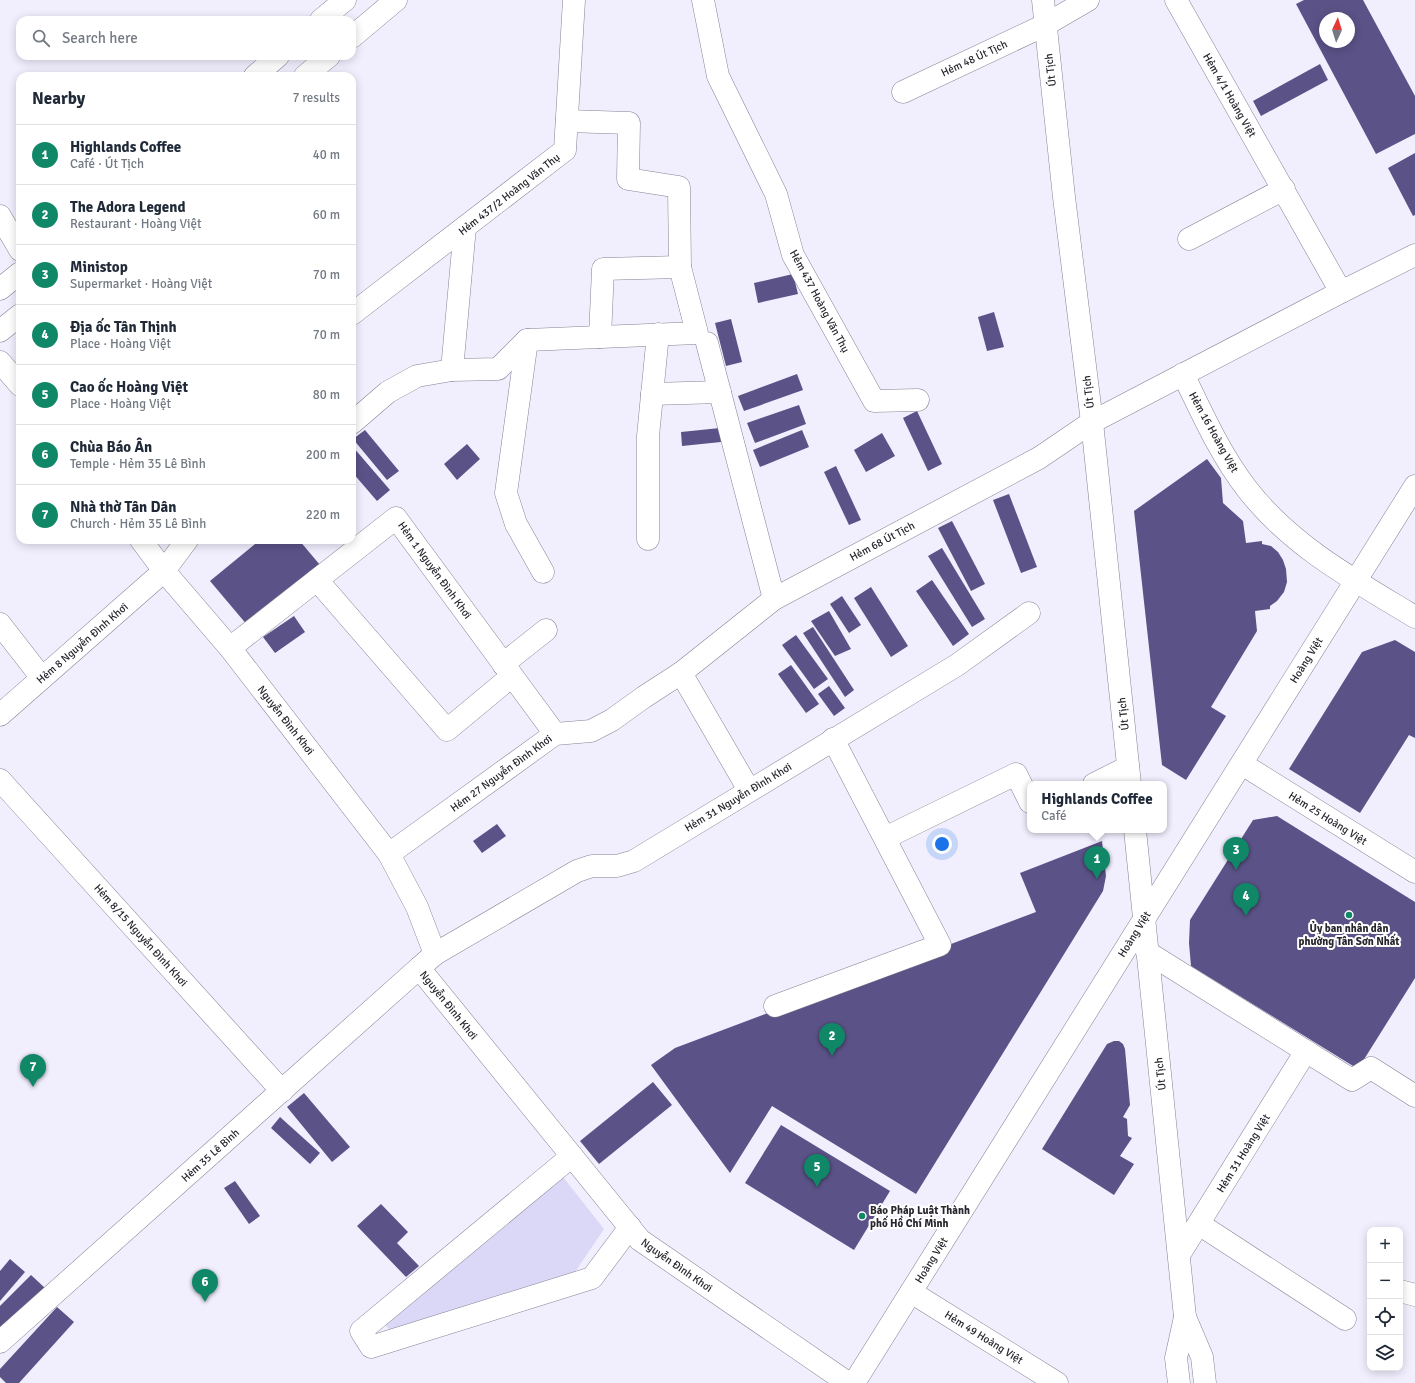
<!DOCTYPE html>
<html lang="en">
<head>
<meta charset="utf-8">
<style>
  body { margin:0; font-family:Signika,sans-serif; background:#f6f6f7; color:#1f2937 }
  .controls { position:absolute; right:12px; bottom:12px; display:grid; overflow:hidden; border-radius:8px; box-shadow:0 2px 10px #0003 }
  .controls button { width:36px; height:36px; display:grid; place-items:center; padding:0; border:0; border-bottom:1px solid #e0e1e3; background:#fff; color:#1f2937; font:20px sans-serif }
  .compass { position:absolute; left:1319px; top:12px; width:36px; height:36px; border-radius:50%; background:#fff; box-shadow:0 2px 10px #0003; rotate:4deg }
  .you { position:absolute; left:942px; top:844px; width:14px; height:14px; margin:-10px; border:3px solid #fff; border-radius:50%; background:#1a73e8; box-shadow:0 0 0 6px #1a73e833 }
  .badge { display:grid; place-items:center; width:26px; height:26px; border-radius:50%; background:#108767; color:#fff; font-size:13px; font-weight:700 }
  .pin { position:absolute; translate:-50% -33px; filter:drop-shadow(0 1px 2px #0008) }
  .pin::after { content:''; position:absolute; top:21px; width:14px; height:12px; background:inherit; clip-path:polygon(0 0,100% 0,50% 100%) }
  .popup { position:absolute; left:1027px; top:781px; width:140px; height:52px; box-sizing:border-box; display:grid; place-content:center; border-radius:8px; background:#fff; filter:drop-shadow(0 1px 3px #0005); font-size:13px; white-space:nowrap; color:#747a83 }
  .popup b { font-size:15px; color:#1f2937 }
  .popup::after { content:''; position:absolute; left:50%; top:100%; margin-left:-8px; border:8px solid transparent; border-top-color:#fff }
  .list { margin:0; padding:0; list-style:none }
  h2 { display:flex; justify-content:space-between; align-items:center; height:52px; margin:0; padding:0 16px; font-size:17px }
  h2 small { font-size:13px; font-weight:400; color:#747a83 }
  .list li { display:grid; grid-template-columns:26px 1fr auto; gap:12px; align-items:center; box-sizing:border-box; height:60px; padding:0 16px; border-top:1px solid #e0e1e3 }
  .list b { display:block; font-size:15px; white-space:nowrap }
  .list p { margin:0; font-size:13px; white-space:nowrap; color:#747a83 }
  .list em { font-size:13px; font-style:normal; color:#747a83 }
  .icon { flex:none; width:22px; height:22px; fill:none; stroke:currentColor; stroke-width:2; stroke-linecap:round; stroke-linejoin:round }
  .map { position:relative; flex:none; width:1415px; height:1383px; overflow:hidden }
  .search { position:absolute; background:#fff; box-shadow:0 2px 10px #0003; left:16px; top:16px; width:340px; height:44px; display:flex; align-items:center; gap:10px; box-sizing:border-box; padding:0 14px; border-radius:12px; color:#747a83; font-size:15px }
  .panel { position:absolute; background:#fff; box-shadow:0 2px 10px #0003; left:16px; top:72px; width:340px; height:472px; border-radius:12px }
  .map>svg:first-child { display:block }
</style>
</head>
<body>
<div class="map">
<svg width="1415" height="1383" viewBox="0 0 1415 1383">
  <rect width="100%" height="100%" fill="#f1effe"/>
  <polygon fill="#dbd7f7" points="563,1177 604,1229 573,1275 391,1332 384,1323"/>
  <g fill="#5b5287" fill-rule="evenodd">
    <path d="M1304,0H1363L1415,96V134L1376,154L1296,4ZM1325,18H1349V42H1325Z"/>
    <polygon points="1320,64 1328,80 1261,116 1253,101"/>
    <polygon points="1415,153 1415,215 1413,216 1388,168"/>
    <polygon points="793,274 798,294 758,303 754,283"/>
    <polygon points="994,312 1004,347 987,351 978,317"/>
    <polygon points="731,319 742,362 726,366 715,323"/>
    <polygon points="797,374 803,390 744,411 738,396"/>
    <polygon points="799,405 806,424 755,443 747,423"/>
    <polygon points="917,411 942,464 928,471 903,418"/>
    <polygon points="720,428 721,442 682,446 681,432"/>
    <polygon points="365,430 399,471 387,480 353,439"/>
    <polygon points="802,430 809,447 760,467 753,450"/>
    <polygon points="882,433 895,456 866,472 854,450"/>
    <polygon points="467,444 480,459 457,480 444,464"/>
    <polygon points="353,447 390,490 377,501 352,472 352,448"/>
    <polygon points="1207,459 1221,478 1223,503 1243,521 1246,543 1262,541 1262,544 1271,546 1278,552 1283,560 1286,569 1287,582 1284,592 1277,601 1270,606 1270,609 1255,611 1257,631 1211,707 1226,716 1186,780 1162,765 1134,511"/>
    <polygon points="836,466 861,520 849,525 824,472"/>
    <polygon points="1009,494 1037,567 1021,573 993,500"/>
    <polygon points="952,521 985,584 971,591 938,528"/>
    <polygon points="260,540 299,540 320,565 248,626 210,581"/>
    <polygon points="942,548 985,619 972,627 928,556"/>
    <polygon points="932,580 969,634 953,646 916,591"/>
    <polygon points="871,587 908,646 891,657 854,598"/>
    <polygon points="842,596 861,625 849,633 830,604"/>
    <polygon points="829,611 851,649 835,656 811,621"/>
    <polygon points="294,616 305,632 275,653 263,637"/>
    <polygon points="813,627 854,690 845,697 803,633"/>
    <polygon points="796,635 828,679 814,689 782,645"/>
    <polygon points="1395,640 1415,652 1415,738 1409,735 1360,813 1289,769 1362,652"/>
    <polygon points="791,665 819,704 806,713 778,674"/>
    <polygon points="829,686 845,708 834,716 818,694"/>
    <polygon points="1277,816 1415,902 1415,978 1358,1069 1191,966 1189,943 1190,920 1253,820"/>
    <polygon points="497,824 506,836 482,853 473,841"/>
    <polygon points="1102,841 1106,876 1103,891 916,1194 772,1106 730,1173 651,1065 675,1048 1036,912 1020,873"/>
    <polygon points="1114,1041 1119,1041 1123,1044 1125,1049 1130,1105 1123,1117 1127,1119 1128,1136 1132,1138 1120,1156 1134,1164 1114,1195 1042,1149 1107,1044"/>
    <polygon points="653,1082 672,1105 599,1164 580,1141"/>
    <polygon points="304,1093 350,1147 332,1162 287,1107"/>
    <polygon points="280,1117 320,1153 310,1164 271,1128"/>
    <polygon points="781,1125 890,1191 854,1250 745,1183"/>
    <polygon points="235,1181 260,1216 249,1224 224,1188"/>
    <polygon points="381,1204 408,1232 397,1243 419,1266 406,1277 357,1226"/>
    <polygon points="10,1259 25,1272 0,1301 0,1271"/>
    <polygon points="31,1275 45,1288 0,1334 0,1306"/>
    <polygon points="57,1307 74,1322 19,1383 6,1383 0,1377 0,1369"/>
  </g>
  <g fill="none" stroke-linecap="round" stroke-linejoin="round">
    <defs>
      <g id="minor">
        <polyline points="703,0 718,76 776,194 793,255 874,401 918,400"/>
        <polyline points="1043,0 1064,197 1092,422 1130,784"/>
        <polyline points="1176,0 1341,292"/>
        <polyline points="903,92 1045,25 1088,0"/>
        <polyline points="0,216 20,250"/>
        <polyline points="1189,239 1284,189"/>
        <polyline points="352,314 565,150 574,0"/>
        <polyline points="600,337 603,269 680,267"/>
        <polyline points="527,340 506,493 516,524 543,572"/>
        <polyline points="707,343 774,599"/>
        <polyline points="0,362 20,385"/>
        <polyline points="452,370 465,227"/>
        <path d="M1183,374C1202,413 1220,454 1247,489C1291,546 1354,580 1415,617"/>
        <polyline points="652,394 720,392"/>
        <polyline points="352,423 388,392 417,376 452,370 498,369 527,340 697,333 680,267 679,187 628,179 629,123 567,121"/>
        <polyline points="648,539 648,436 658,334"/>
        <polyline points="141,540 164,571 230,648 389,854 417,907 435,954 419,968 640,1240 848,1383"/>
        <polyline points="317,580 447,730 512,676"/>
        <polyline points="0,624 42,678"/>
        <polyline points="230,648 396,518 555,734"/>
        <polyline points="503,664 546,630"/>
        <polyline points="681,673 749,790"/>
        <polyline points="0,715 164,571 187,540"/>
        <polyline points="1242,764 1415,872"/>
        <polyline points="0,780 282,1091"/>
        <polyline points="1094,784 1128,767"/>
        <polyline points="1135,830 1185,1317 1176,1358 1179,1383"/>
        <polyline points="885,838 1016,774 1030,802"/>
        <polyline points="389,854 555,734 591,731 612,720 644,697 681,673 774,599 1039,458 1092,422 1117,409 1341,292 1415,255"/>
        <polyline points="1147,952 1352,1080 1371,1068 1415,1096"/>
        <polyline points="435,954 577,871 592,866 617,866 634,861 957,665 1029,613"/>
        <polyline points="775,1006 940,945 833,739"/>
        <polyline points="572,1156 361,1331 371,1347 592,1278 630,1227"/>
        <polyline points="1199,1224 1345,1319"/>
        <polyline points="1179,1255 1306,1051"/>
        <polyline points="1400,1291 1415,1295"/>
        <polyline points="911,1292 1057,1383"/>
        <polyline points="1185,1317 1202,1357 1205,1383"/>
        <polyline points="0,1342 419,968"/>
        <polyline points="854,1383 1415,486"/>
      </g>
      <g id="major">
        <polyline points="321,20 345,0"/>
        <polyline points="352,37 396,0"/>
        <polyline points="255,76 278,56"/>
        <polyline points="305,76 329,56"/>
        <polyline points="0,289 20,273"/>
        <polyline points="0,331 20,315"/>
      </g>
    </defs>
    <use href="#minor" stroke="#858394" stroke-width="23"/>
    <use href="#major" stroke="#858394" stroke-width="23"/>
    <use href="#minor" stroke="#fff" stroke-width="22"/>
    <use href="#major" stroke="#fff" stroke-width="22"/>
  </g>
  <g fill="#108767" stroke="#fff" stroke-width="1.5">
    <circle cx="1349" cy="915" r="4"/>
    <circle cx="862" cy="1216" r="4"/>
  </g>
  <g text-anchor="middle" stroke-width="4" stroke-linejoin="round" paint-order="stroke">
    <g font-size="11" fill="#27272e" stroke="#fff">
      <text transform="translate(974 58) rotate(-25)" y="4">Hẻm 48 Út Tịch</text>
      <text transform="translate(1050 70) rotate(-97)" y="4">Út Tịch</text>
      <text transform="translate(1230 95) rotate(60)" y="4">Hẻm 4/1 Hoàng Việt</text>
      <text transform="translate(509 194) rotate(-38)" y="4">Hẻm 437/2 Hoàng Văn Thụ</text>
      <text transform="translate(820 301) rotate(62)" y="4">Hẻm 437 Hoàng Văn Thụ</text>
      <text transform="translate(1088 392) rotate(-97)" y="4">Út Tịch</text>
      <text transform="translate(1214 432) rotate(61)" y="4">Hẻm 16 Hoàng Việt</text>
      <text transform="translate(882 541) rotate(-28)" y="4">Hẻm 68 Út Tịch</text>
      <text transform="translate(435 570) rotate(54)" y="4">Hẻm 1 Nguyễn Đình Khơi</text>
      <text transform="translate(82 643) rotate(-41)" y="4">Hẻm 8 Nguyễn Đình Khơi</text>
      <text transform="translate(1306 660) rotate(-58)" y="4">Hoàng Việt</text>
      <text transform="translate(1123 714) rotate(-96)" y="4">Út Tịch</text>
      <text transform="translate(286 720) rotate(52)" y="4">Nguyễn Đình Khơi</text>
      <text transform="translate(501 773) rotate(-36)" y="4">Hẻm 27 Nguyễn Đình Khơi</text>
      <text transform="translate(738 797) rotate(-31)" y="4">Hẻm 31 Nguyễn Đình Khơi</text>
      <text transform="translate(1328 818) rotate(32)" y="4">Hẻm 25 Hoàng Việt</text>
      <text transform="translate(1134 934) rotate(-58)" y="4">Hoàng Việt</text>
      <text transform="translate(141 935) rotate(48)" y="4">Hẻm 8/15 Nguyễn Đình Khơi</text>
      <text transform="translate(449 1005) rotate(51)" y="4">Nguyễn Đình Khơi</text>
      <text transform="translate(1160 1074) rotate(-96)" y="4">Út Tịch</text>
      <text transform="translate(1243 1153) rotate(-58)" y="4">Hẻm 31 Hoàng Việt</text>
      <text transform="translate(210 1155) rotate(-42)" y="4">Hẻm 35 Lê Bình</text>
      <text transform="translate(931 1260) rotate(-58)" y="4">Hoàng Việt</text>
      <text transform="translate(677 1265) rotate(35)" y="4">Nguyễn Đình Khơi</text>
      <text transform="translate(984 1337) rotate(32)" y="4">Hẻm 49 Hoàng Việt</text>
    </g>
    <g font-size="11" font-weight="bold" fill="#27272e" stroke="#fff">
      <text x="1349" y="932">Ủy ban nhân dân<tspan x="1349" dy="13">phường Tân Sơn Nhất</tspan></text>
      <text x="870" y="1214" text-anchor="start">Báo Pháp Luật Thành<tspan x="870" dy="13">phố Hồ Chí Minh</tspan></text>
    </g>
  </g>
</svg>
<div class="controls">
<button>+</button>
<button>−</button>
<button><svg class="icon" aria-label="locate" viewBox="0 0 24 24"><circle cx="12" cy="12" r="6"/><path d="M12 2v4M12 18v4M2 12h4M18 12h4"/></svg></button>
<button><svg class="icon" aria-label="layers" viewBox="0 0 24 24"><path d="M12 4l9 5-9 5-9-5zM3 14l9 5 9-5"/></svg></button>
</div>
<svg class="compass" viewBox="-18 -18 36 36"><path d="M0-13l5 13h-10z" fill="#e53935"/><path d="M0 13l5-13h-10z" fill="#747a83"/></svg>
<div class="you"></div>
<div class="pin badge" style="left:1097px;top:879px">1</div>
<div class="popup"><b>Highlands Coffee</b>Café</div>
<div class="pin badge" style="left:832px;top:1056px">2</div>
<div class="pin badge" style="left:1236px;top:870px">3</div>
<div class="pin badge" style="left:1246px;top:916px">4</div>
<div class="pin badge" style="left:817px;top:1187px">5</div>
<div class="pin badge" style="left:205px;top:1302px">6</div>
<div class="pin badge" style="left:33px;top:1087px">7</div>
<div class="search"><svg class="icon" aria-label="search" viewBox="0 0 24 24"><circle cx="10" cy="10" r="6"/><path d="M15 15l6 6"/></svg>Search here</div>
<section class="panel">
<h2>Nearby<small>7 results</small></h2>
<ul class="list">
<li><span class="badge">1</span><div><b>Highlands Coffee</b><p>Café · Út Tịch</p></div><em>40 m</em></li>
<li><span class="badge">2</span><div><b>The Adora Legend</b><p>Restaurant · Hoàng Việt</p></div><em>60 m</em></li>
<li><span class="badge">3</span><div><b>Ministop</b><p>Supermarket · Hoàng Việt</p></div><em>70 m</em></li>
<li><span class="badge">4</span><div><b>Địa ốc Tân Thịnh</b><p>Place · Hoàng Việt</p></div><em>70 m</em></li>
<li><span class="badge">5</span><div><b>Cao ốc Hoàng Việt</b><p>Place · Hoàng Việt</p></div><em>80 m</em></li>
<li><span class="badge">6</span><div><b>Chùa Báo Ân</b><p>Temple · Hẻm 35 Lê Bình</p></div><em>200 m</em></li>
<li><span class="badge">7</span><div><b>Nhà thờ Tân Dân</b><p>Church · Hẻm 35 Lê Bình</p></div><em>220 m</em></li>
</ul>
</section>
</div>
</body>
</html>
